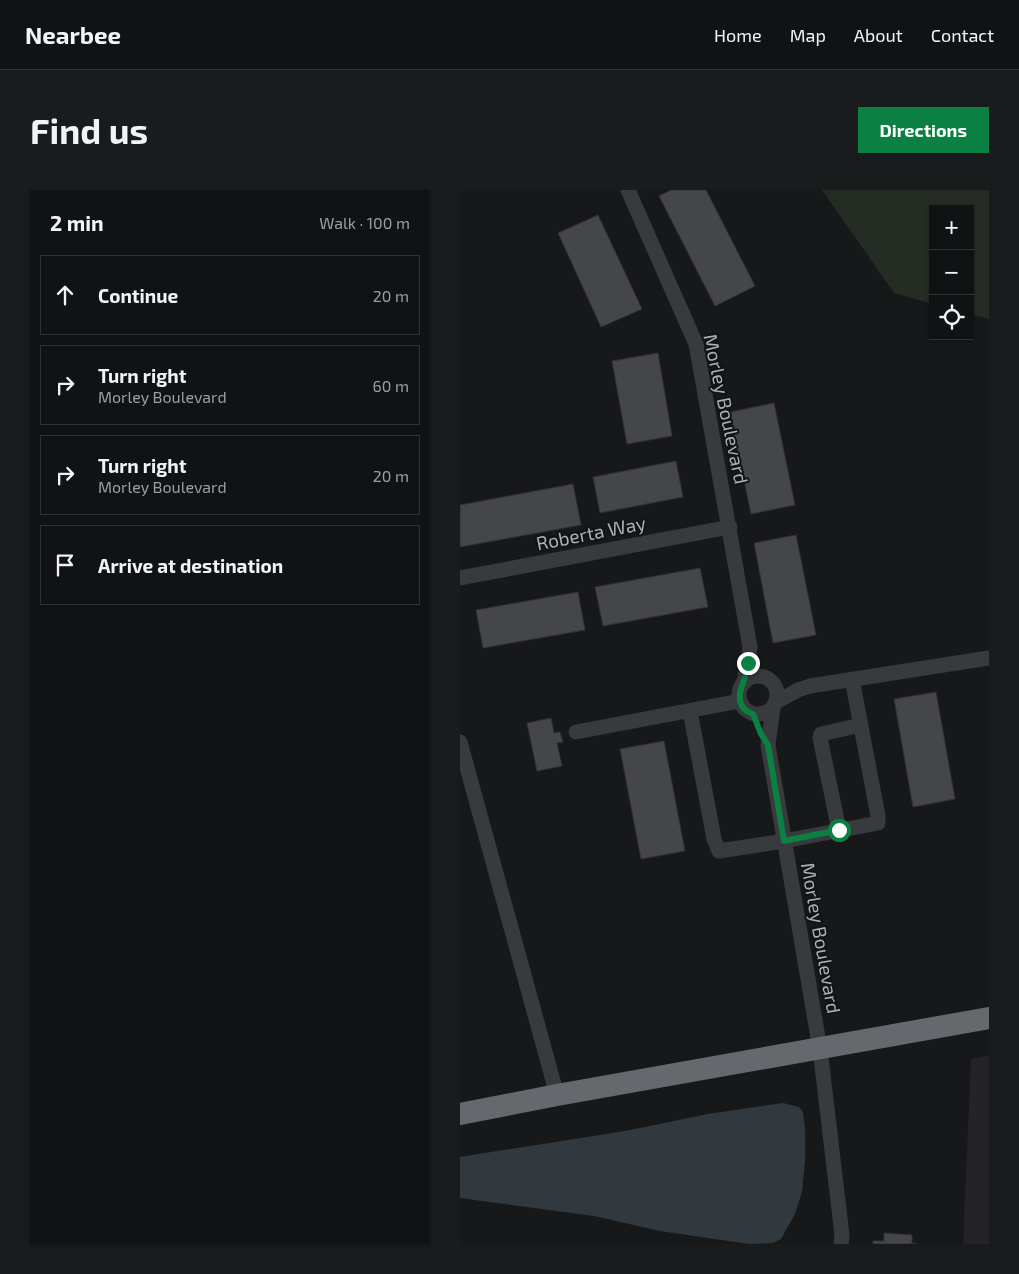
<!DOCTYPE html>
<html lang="en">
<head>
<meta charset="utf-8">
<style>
  body { margin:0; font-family:"Exo 2",sans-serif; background:#1a1b1c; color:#f1f3f6 }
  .controls { position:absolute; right:15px; top:15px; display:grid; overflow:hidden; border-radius:0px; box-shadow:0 1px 4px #0004 }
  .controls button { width:45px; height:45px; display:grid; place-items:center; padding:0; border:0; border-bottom:1px solid #303233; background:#111213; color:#f1f3f6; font:25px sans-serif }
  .stop { position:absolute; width:15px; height:15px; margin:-11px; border:4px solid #0b8043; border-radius:50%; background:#fff }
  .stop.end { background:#0b8043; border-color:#fff; box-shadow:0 1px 5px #0008 }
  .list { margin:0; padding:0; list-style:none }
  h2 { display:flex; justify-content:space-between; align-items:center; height:65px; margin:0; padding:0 20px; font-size:21px }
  h2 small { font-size:16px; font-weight:400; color:#9c9ea0 }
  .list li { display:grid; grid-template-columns:32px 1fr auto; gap:15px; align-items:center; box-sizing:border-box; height:80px; margin:0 10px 10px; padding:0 10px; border:1px solid #303233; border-radius:0px }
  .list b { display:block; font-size:19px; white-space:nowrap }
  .list p { margin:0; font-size:16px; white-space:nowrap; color:#9c9ea0 }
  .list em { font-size:16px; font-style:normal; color:#9c9ea0 }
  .icon { flex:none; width:28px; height:28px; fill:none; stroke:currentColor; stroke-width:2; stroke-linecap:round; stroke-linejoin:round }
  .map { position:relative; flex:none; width:529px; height:1054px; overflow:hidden; border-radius:0px }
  header { display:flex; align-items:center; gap:30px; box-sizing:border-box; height:70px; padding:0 25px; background:#111213; border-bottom:1px solid #303233 }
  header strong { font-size:24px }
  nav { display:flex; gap:28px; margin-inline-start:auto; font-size:18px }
  .intro { display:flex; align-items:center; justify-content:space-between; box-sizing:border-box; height:120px; padding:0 30px }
  h1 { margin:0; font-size:35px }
  .button { padding:12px 22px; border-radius:0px; background:#0b8043; color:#fff; font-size:18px; font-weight:700 }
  main { display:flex; gap:30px; padding:0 30px }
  aside { flex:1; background:#111213; border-radius:0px; box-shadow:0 1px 4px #0004 }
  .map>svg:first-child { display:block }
</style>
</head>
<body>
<header>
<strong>Nearbee</strong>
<nav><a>Home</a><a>Map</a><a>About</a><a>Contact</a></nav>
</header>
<div class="intro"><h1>Find us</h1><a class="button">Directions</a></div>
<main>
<aside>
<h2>2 min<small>Walk · 100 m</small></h2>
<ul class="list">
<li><svg class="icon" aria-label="ahead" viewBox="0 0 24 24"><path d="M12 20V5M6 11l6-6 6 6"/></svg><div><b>Continue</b></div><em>20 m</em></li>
<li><svg class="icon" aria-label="right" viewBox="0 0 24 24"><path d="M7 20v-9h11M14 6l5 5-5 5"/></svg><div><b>Turn right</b><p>Morley Boulevard</p></div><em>60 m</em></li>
<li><svg class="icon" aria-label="right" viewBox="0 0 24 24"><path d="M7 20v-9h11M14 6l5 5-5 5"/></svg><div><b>Turn right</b><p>Morley Boulevard</p></div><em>20 m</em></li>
<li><svg class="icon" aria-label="arrive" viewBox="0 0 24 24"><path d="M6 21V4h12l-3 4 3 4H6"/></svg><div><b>Arrive at destination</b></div></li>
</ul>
</aside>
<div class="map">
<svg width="529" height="1054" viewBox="0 0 529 1054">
  <rect width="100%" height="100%" fill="#171819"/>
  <polygon fill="#242426" points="529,865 529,1054 503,1054 511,869"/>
  <polygon fill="#242c24" points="362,0 529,0 529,129 510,124 510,19 473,19 473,114 434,103"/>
  <polygon fill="#31393e" points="323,913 339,917 343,922 345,939 345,971 342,1002 335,1024 321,1049 313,1053 289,1054 200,1041 134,1026 0,1008 0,967 165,941 248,924"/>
  <g fill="#454649" stroke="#323235">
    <polygon points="211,0 246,0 295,96 255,116 199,6"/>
    <polygon points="138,25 182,119 141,137 98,43"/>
    <polygon points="198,163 212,246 167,254 152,171"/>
    <polygon points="314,213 335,315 291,324 270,222"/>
    <polygon points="216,271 223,307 140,323 133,287"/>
    <polygon points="113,294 121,335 0,357 0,315"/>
    <polygon points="336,345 356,445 313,453 294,353"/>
    <polygon points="240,378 248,417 143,436 135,397"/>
    <polygon points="118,402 125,440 23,458 16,420"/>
    <polygon points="476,502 495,609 453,617 434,509"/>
    <polygon points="91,528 94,543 100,542 103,552 97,553 102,576 77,581 67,533"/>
    <polygon points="204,551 225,661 181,669 160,559"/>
    <polygon points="424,1043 452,1045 452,1054 457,1054 413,1054 413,1051 424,1051"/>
  </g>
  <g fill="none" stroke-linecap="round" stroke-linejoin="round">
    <g stroke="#393a3e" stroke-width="15">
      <polyline points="168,0 236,154 290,457 284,493"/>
      <polyline points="0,388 270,337"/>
      <circle cx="298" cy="505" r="19"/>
      <polyline points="316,512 338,500 350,496 529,468"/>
      <polyline points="313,518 308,555 360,859 382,1045 381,1054"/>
      <polyline points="230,521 254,649 259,661 324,651 418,633 418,626 392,489"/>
      <polyline points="116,542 280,511"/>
      <polyline points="0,552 97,905"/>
      <polyline points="379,640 360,548 361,544 401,535"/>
    </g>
    <polyline stroke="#65696e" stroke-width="22" points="0,924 97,905 529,828"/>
  </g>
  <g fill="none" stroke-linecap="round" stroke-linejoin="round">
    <path stroke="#0b8043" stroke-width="6" d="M288,473C286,479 286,487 283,493C278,505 277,519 293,524L301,544L308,555L324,651L379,640"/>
  </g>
  <g text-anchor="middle" stroke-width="4" stroke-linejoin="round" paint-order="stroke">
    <g font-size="19" fill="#abb0b8" stroke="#121314">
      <text transform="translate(266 219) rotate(78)" y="7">Morley Boulevard</text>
      <text transform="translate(131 343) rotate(-11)" y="7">Roberta Way</text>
      <text transform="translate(361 748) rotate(80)" y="7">Morley Boulevard</text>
    </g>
  </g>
</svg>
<div class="controls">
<button>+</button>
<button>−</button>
<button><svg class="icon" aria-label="locate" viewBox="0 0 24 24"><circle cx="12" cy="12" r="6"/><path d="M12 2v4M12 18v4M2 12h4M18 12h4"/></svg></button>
</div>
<div class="stop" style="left:379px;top:640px"></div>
<div class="stop end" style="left:288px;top:473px"></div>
</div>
</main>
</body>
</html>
